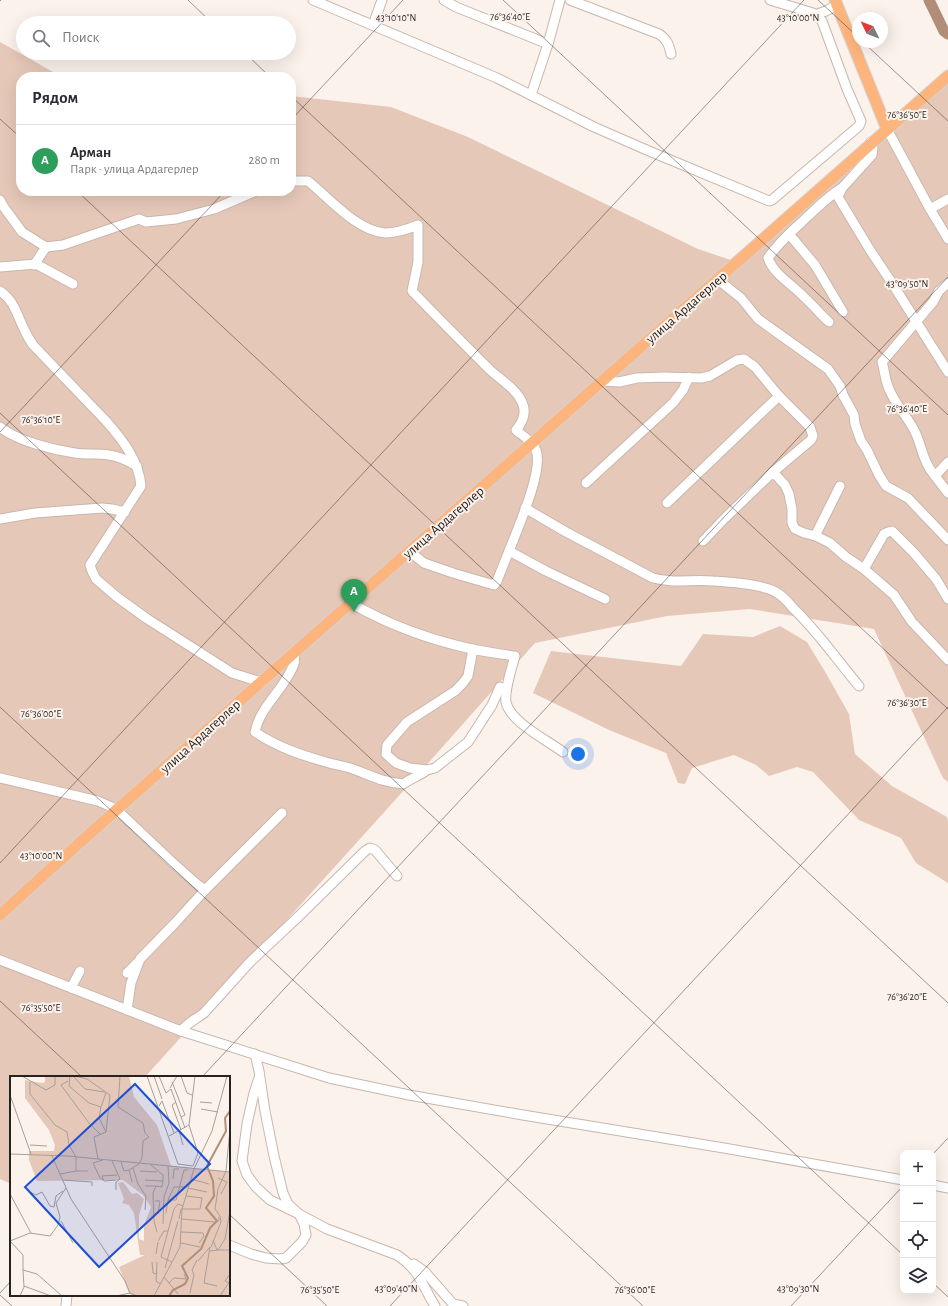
<!DOCTYPE html>
<html lang="ru">
<head>
<meta charset="utf-8">
<style>
  body { margin:0; font-family:"Alegreya Sans",sans-serif; background:#f7f7f7; color:#2b2b33 }
  .controls { position:absolute; right:12px; bottom:12px; display:grid; overflow:hidden; border-radius:8px; box-shadow:0 4px 16px #0002 }
  .controls button { width:36px; height:36px; display:grid; place-items:center; padding:0; border:0; border-bottom:1px solid #e1e1e2; background:#fff; color:#2b2b33; font:20px sans-serif }
  .compass { position:absolute; left:852px; top:12px; width:36px; height:36px; border-radius:50%; background:#fff; box-shadow:0 4px 16px #0002; rotate:313deg }
  .you { position:absolute; left:578px; top:754px; width:14px; height:14px; margin:-10px; border:3px solid #fff; border-radius:50%; background:#1a73e8; box-shadow:0 0 0 6px #1a73e833 }
  .badge { display:grid; place-items:center; width:26px; height:26px; border-radius:50%; background:#db2777; color:#fff; font-size:13px; font-weight:700 }
  .pin { position:absolute; translate:-50% -33px; filter:drop-shadow(0 1px 2px #0008) }
  .pin::after { content:''; position:absolute; top:21px; width:14px; height:12px; background:inherit; clip-path:polygon(0 0,100% 0,50% 100%) }
  .list { margin:0; padding:0; list-style:none }
  h2 { display:flex; justify-content:space-between; align-items:center; height:52px; margin:0; padding:0 16px; font-size:17px }
  h2 small { font-size:13px; font-weight:400; color:#7c7c81 }
  .list li { display:grid; grid-template-columns:26px 1fr auto; gap:12px; align-items:center; box-sizing:border-box; height:72px; padding:0 16px; border-top:1px solid #e1e1e2 }
  .list b { display:block; font-size:15px; white-space:nowrap }
  .list p { margin:0; font-size:13px; white-space:nowrap; color:#7c7c81 }
  .list em { font-size:13px; font-style:normal; color:#7c7c81 }
  .icon { flex:none; width:22px; height:22px; fill:none; stroke:currentColor; stroke-width:2; stroke-linecap:round; stroke-linejoin:round }
  .map { position:relative; flex:none; width:948px; height:1306px; overflow:hidden }
  .search { position:absolute; background:#fff; box-shadow:0 4px 16px #0002; left:16px; top:16px; width:280px; height:44px; display:flex; align-items:center; gap:10px; box-sizing:border-box; padding:0 14px; border-radius:22px; color:#7c7c81; font-size:15px }
  .panel { position:absolute; background:#fff; box-shadow:0 4px 16px #0002; left:16px; top:72px; width:280px; height:124px; border-radius:16px }
  .map>svg:first-child { display:block }
</style>
</head>
<body>
<div class="map">
<svg width="948" height="1306" viewBox="0 0 948 1306">
  <rect width="100%" height="100%" fill="#fcf2ec"/>
  <g fill="#e6c8b8">
    <polygon points="0,42 62,77 21,77 21,191 291,191 291,96 391,107 468,137 698,249 737,262 948,76 948,782 943,778 874,629 750,609 667,616 535,643 406,788 145,1077 11,1077 11,1184 0,1179"/>
    <polygon points="780,626 807,642 827,675 849,714 855,754 892,786 947,817 948,821 948,883 916,863 901,838 859,820 813,772 797,767 769,776 756,765 734,755 692,768 685,784 678,783 666,753 609,730 533,693 551,651 681,666 703,634 753,637"/>
  </g>
  <g fill="none" stroke-linecap="round" stroke-linejoin="round">
    <polyline stroke="#b28e79" stroke-width="11" points="929,0 944,31 948,34"/>
    <defs>
      <g id="minor">
        <polyline points="313,0 497,78 594,127 649,151 769,201 772,200 859,126 861,121 847,89 822,21 813,13 770,0"/>
        <polyline points="444,0 456,7 548,44"/>
        <path d="M570,0L659,34C667,39 669,45 671,54"/>
        <polyline points="815,15 826,11 837,5"/>
        <polyline points="373,25 382,0"/>
        <polyline points="531,95 548,44 560,0"/>
        <polyline points="887,129 930,209 948,239"/>
        <polyline points="871,142 873,148 872,155 842,188 838,197 870,250 892,283 948,372"/>
        <path d="M291,181H308C329,198 357,231 385,233C396,233 408,229 418,225V262L412,291C438,318 464,344 490,370C501,380 516,389 522,402C527,413 523,422 516,430C523,436 532,441 536,450C544,470 517,530 509,551L546,571L605,599"/>
        <polyline points="0,200 3,206 22,232 46,247 63,245 139,219 146,222 176,219 214,209 256,191"/>
        <polyline points="930,209 948,199"/>
        <polyline points="789,234 815,265 843,312"/>
        <polyline points="34,265 46,247"/>
        <polyline points="0,267 36,264 73,284"/>
        <polyline points="717,279 741,298 758,319 828,369 840,386 843,395 854,415 855,424 861,441 867,450 879,475 886,486 908,498 948,540"/>
        <path d="M0,291C15,301 17,316 25,331C27,336 30,340 33,345L106,421C122,439 139,461 141,486L90,565L92,571L96,579L117,597L146,618L232,673L261,682"/>
        <path d="M829,322C820,314 813,305 804,297C792,284 774,275 768,258C778,243 792,231 805,219C817,208 828,196 842,188"/>
        <polyline points="602,381 619,382 637,378 664,377 701,378 710,376 737,360 744,359 755,367 779,396 667,503"/>
        <path d="M0,427C17,441 54,450 75,453C86,455 98,453 109,455C119,456 128,461 137,466"/>
        <polyline points="948,462 935,476 948,493"/>
        <polyline points="773,472 811,440 813,436 810,427 779,396"/>
        <path d="M935,476C924,464 922,448 916,434C909,418 897,407 890,391C885,382 885,371 882,362L933,302L939,291L948,283"/>
        <polyline points="586,483 673,403 683,390 689,377"/>
        <path d="M525,508L566,532L653,578C676,584 691,579 713,581C731,582 761,584 776,592C783,596 789,603 794,609C818,632 837,660 859,686"/>
        <polyline points="0,519 35,513 102,508 112,509 125,512"/>
        <polyline points="815,536 840,486"/>
        <polyline points="703,541 725,518 773,472 785,485 789,494 792,509 792,523 795,529 804,533 816,536 830,543 846,557 864,569 894,595 912,622 948,660"/>
        <polyline points="409,551 424,563 453,573 494,585 497,581 509,551"/>
        <polyline points="864,569 884,534 888,532 892,531 914,553 936,579 948,599"/>
        <path d="M351,603C387,624 431,640 472,649C486,652 501,654 515,656C512,667 504,691 506,702C510,722 547,740 563,752"/>
        <polyline points="473,649 468,676 463,683 455,691 407,722 387,745 386,754 396,763 410,768 427,770 435,768 468,742 492,705 500,687"/>
        <path d="M295,652C294,656 295,661 294,664C285,689 260,706 255,732C277,747 301,755 326,762C335,765 345,766 353,769C372,776 382,782 403,784C412,778 419,776 427,770"/>
        <polyline points="0,778 98,801 116,809 172,862 198,885 205,890 282,813"/>
        <polyline points="0,960 181,1031 329,1078 409,1095 523,1115 724,1148 903,1180"/>
        <polyline points="127,973 138,962"/>
        <polyline points="71,988 80,971"/>
        <polyline points="127,1010 131,983 140,959 176,922 205,890"/>
        <path d="M181,1031C187,1023 196,1019 204,1013L250,962L297,918L365,851L370,848L375,850L397,876"/>
        <path d="M255,1054L259,1071L265,1111L274,1156L283,1193L288,1204L299,1214L327,1229L397,1255C419,1269 422,1285 435,1306"/>
        <polyline points="933,1185 948,1188"/>
        <polyline points="229,1245 251,1254 266,1258 281,1259 286,1258 302,1242 306,1235 304,1224 299,1214 270,1200 256,1187 247,1175 242,1161 247,1124 254,1093 259,1078"/>
        <polyline points="414,1264 425,1272 453,1304 463,1306"/>
        <polyline points="66,1306 67,1295"/>
      </g>
      <g id="major">
        <polyline points="835,0 887,129"/>
        <path d="M0,915C86,835 174,760 261,682L948,76"/>
      </g>
    </defs>
    <use href="#minor" stroke="#c8b6ad" stroke-width="11"/>
    <use href="#major" stroke="#d4d3d2" stroke-width="13"/>
    <use href="#minor" stroke="#fff" stroke-width="9"/>
    <use href="#major" stroke="#feb47d" stroke-width="11"/>
  </g>
  <path fill="none" stroke="#28221e" stroke-width="1" stroke-opacity="0.45" d="M188,0L212,23M503,0L948,415M818,0L858,37M0,1L1,0M863,42L948,121M245,53L270,77M291,96L948,709M0,119L21,138M291,120L403,0M77,191L948,1003M0,413L903,1255M0,432L225,191M0,707L643,1306M0,863L804,0M0,1001L82,1077M202,1077L948,277M933,1154L948,1138M229,1214L327,1306M933,1283L948,1297M0,1293L11,1281M0,1295L12,1306M390,1306L948,707M791,1306L903,1186"/>
  <g text-anchor="middle" stroke-width="4" stroke-linejoin="round" paint-order="stroke">
    <g font-size="14" fill="#28221e" stroke="#fcf2ec">
      <text transform="translate(686 307) rotate(-41)" y="5">улица Ардагерлер</text>
      <text transform="translate(443 522) rotate(-41)" y="5">улица Ардагерлер</text>
      <text transform="translate(200 736) rotate(-42)" y="5">улица Ардагерлер</text>
    </g>
  </g>
  <g transform="translate(10 1076)">
    <rect width="220" height="220" fill="#fcf2ec"/>
    <path d="M35,0H119L124,21L147,49L161,90L220,96V220H123L119,217L109,191L135,179H130L124,137L119,129L112,127L114,123L108,107L113,106L122,118L127,117L134,123L129,139V163L134,165V149L141,131L133,119L113,104L27,105L19,84V75H44L45,69L39,54L15,22V4L32,7L35,6Z" fill="#e6c8b8"/>
    <path fill="none" stroke="#b28e79" stroke-width="2" d="M159,220L163,214L175,208L178,202L172,190L191,173L200,152L207,145L196,132L204,120L203,105L197,90L216,55L215,42L220,35"/>
    <path fill="none" stroke="#a79f9a" stroke-width="1" d="M12,0L36,14L45,9V0M60,0L59,10L79,27L91,31L96,17M65,0L77,3L100,19L96,56L84,61L88,83M110,0L108,31L133,47L135,57L139,61L133,65L132,82L129,88L119,94L122,106M137,0L168,88L183,90L188,77L179,49L159,60M144,0L152,23M149,0L156,17L161,13L175,52M171,0L177,17L182,19M64,1L75,13L95,16M58,5L51,9L79,47L91,59M20,6V18L45,49L57,56L59,69L66,81V95H78M162,6L175,39L171,41M160,12L167,0M0,19L21,78M166,26L162,29L171,54M190,26L202,27M149,30L152,25L164,57M91,31L89,42L96,56M191,33L208,36M179,49L185,0M169,55L173,69M20,69L37,70M0,78L58,80L220,96M42,80L61,123L115,205L120,217L127,220M93,84L83,87L90,102L93,104M102,85L110,103L106,106V114M111,86L114,95L119,94M123,92L128,108L136,120L135,134M184,93L202,55L217,0M130,95L147,96M50,98L66,95M208,102L217,106L211,118M163,103L164,93H169M181,103L199,108M53,104L82,106V110M106,104L94,105L92,100L107,99M135,104L153,105V99L141,89M135,110H146L143,117L144,145L147,156M146,110L152,111L153,105M178,112L197,116M20,116L26,119L32,116M32,116L40,130L44,131L46,120L53,115M0,118L21,157M158,124L164,111H178M145,125H150L148,138M156,137L158,124H166L174,94H178M169,143L171,133H190L192,122L176,120M172,143L205,146L209,144V141M51,145L63,167M153,148L154,121L159,107L158,90M171,156L193,157L194,160L189,167M203,164L207,174H220M0,165L20,157L40,160L48,149L50,141L46,127L56,112M0,165L13,179V194L27,198L52,220M148,165L154,155H158M171,167L190,171M201,171L211,146L210,140L205,133L208,113L216,95L220,53M200,175L208,174L215,163L220,135M146,178L148,166M188,185L200,171L194,207L207,210M142,186L143,197L147,198M147,186L146,205L150,208M162,186L151,181L164,133L168,128L173,130M155,192L168,145M154,201L168,218M159,207L164,202L176,203L174,198M219,207L215,205L220,198M14,210L41,220M180,217L184,199L182,194L187,184M10,220L14,211L13,194M106,220L120,217M144,220L170,171L172,133L184,93M210,220L220,205"/>
    <path fill="#1d4ed8" fill-opacity="0.15" stroke="#1d4ed8" stroke-width="2" d="M125,8L200,88L89,191L15,111Z"/>
    <rect width="220" height="220" fill="none" stroke="#28221e" stroke-width="2"/>
  </g>
  <g font-size="10" text-anchor="middle" fill="#28221e" stroke="#fcf2ec" stroke-width="4" stroke-linejoin="round" paint-order="stroke">
    <text x="510" y="20">76°36'40"E</text>
    <text x="396" y="21">43°10'10"N</text>
    <text x="798" y="21">43°10'00"N</text>
    <text x="907" y="118">76°36'50"E</text>
    <text x="907" y="287">43°09'50"N</text>
    <text x="907" y="412">76°36'40"E</text>
    <text x="41" y="423">76°36'10"E</text>
    <text x="907" y="706">76°36'30"E</text>
    <text x="41" y="717">76°36'00"E</text>
    <text x="41" y="859">43°10'00"N</text>
    <text x="907" y="1000">76°36'20"E</text>
    <text x="41" y="1011">76°35'50"E</text>
    <text x="396" y="1292">43°09'40"N</text>
    <text x="798" y="1292">43°09'30"N</text>
    <text x="320" y="1293">76°35'50"E</text>
    <text x="635" y="1293">76°36'00"E</text>
  </g>
</svg>
<div class="controls">
<button>+</button>
<button>−</button>
<button><svg class="icon" aria-label="locate" viewBox="0 0 24 24"><circle cx="12" cy="12" r="6"/><path d="M12 2v4M12 18v4M2 12h4M18 12h4"/></svg></button>
<button><svg class="icon" aria-label="layers" viewBox="0 0 24 24"><path d="M12 4l9 5-9 5-9-5zM3 14l9 5 9-5"/></svg></button>
</div>
<svg class="compass" viewBox="-18 -18 36 36"><path d="M0-13l5 13h-10z" fill="#e53935"/><path d="M0 13l5-13h-10z" fill="#7c7c81"/></svg>
<div class="you"></div>
<div class="pin badge" style="left:354px;top:612px;background:#2e9e5b">A</div>
<div class="search"><svg class="icon" aria-label="search" viewBox="0 0 24 24"><circle cx="10" cy="10" r="6"/><path d="M15 15l6 6"/></svg>Поиск</div>
<section class="panel">
<h2>Рядом<small></small></h2>
<ul class="list">
<li><span class="badge" style="background:#2e9e5b">A</span><div><b>Арман</b><p>Парк · улица Ардагерлер</p></div><em>280 m</em></li>
</ul>
</section>
</div>
</body>
</html>
